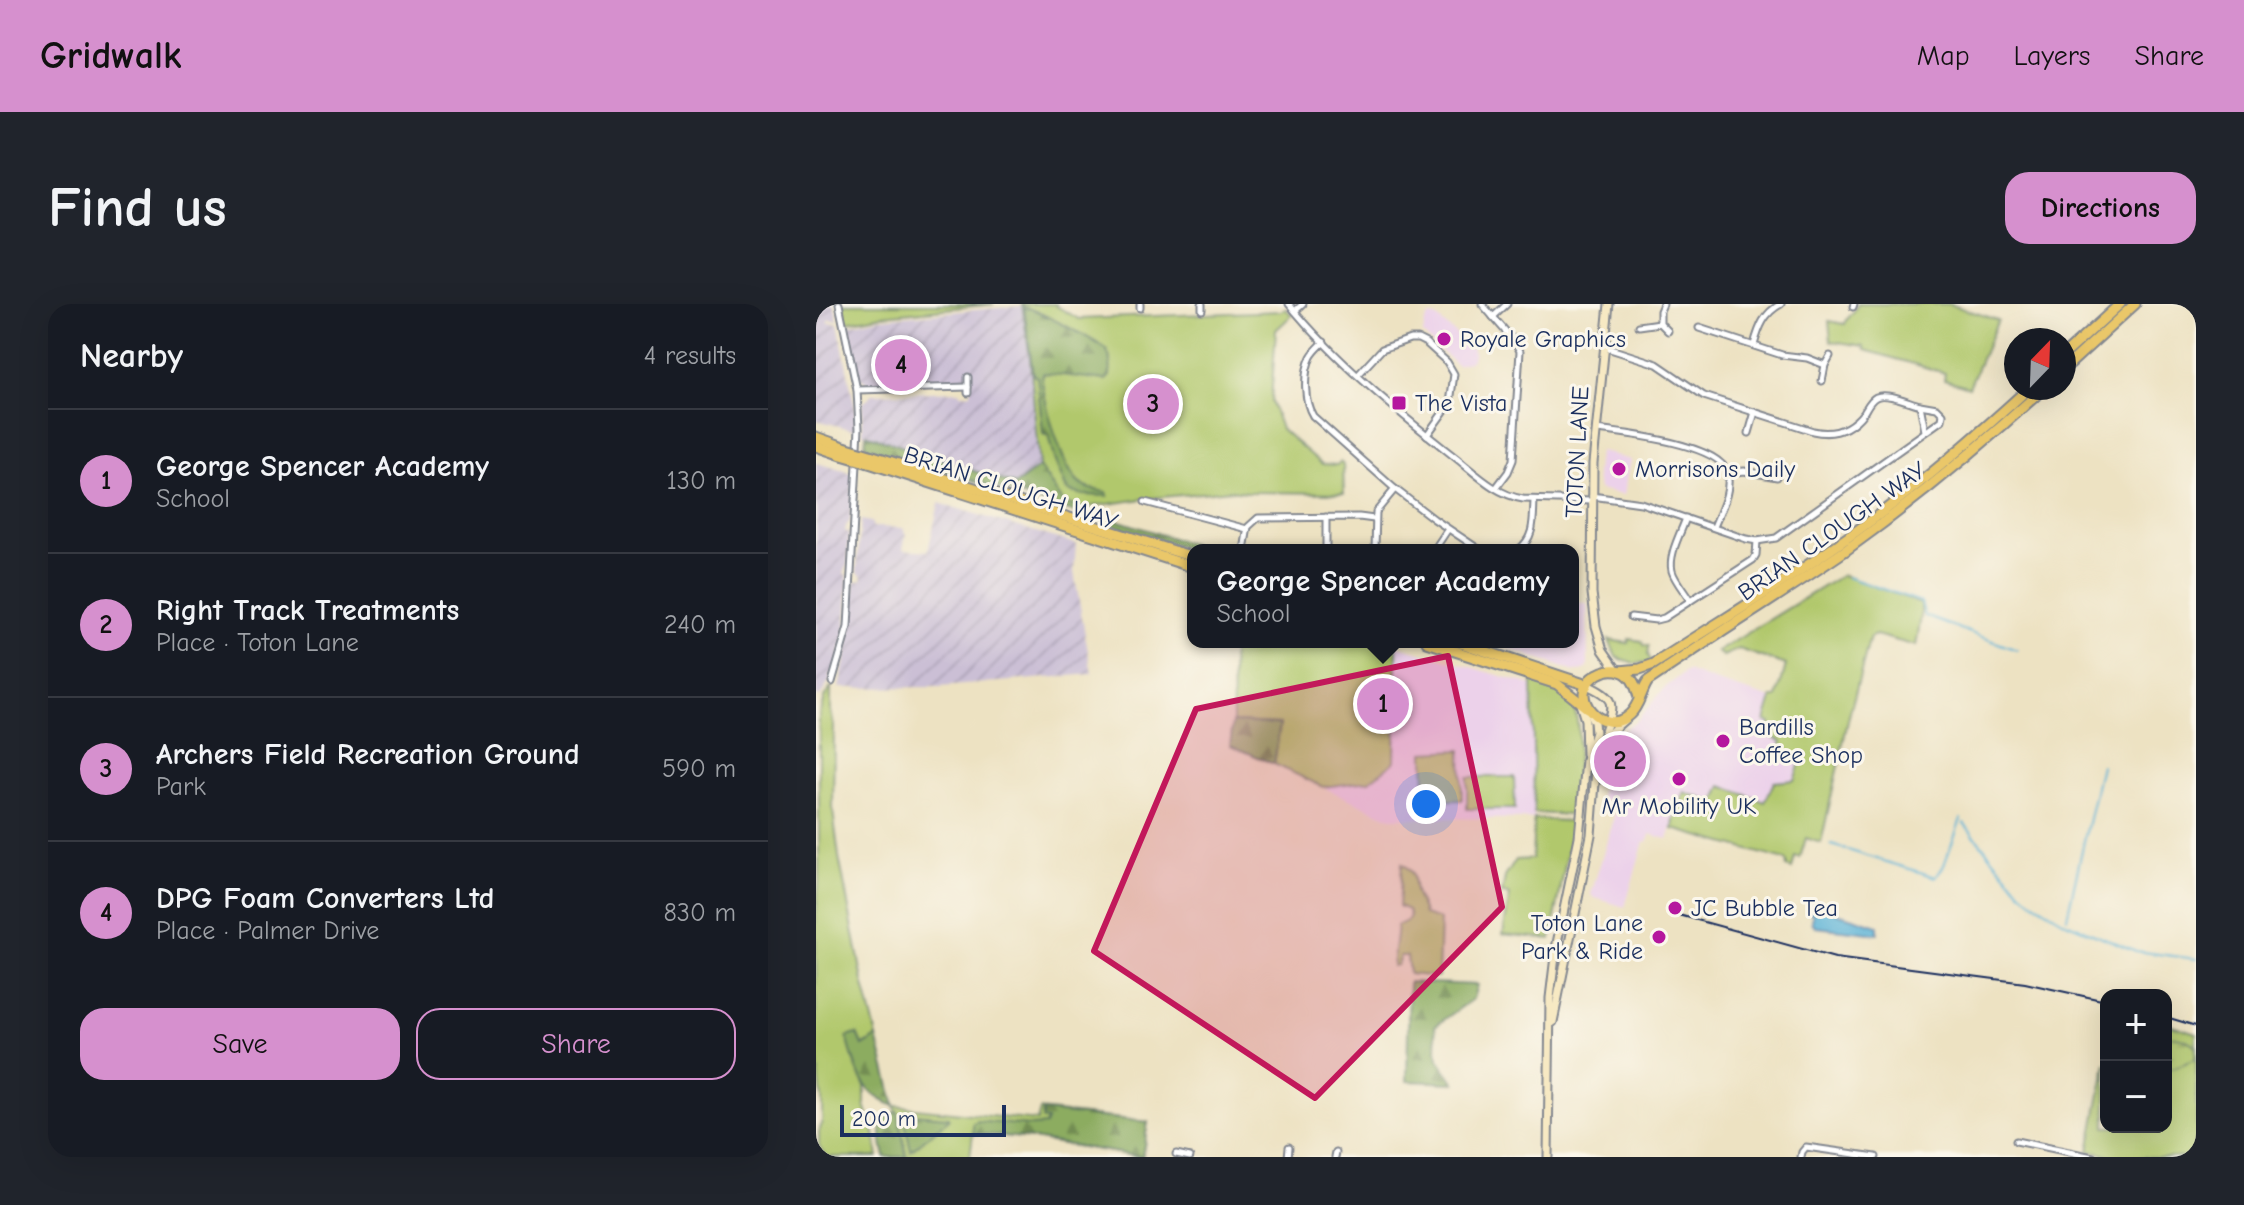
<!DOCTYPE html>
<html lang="en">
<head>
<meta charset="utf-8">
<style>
  body { margin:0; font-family:"Comic Neue",sans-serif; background:#20242c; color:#f1f3f6 }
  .controls { position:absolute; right:24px; bottom:24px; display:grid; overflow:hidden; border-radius:16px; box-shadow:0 8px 32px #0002 }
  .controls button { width:72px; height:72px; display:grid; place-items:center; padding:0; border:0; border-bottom:2px solid #363941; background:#171b24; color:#f1f3f6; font:40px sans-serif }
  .compass { position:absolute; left:1188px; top:24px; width:72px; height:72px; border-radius:50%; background:#171b24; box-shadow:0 8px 32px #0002; rotate:23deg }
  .scale { position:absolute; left:24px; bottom:20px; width:166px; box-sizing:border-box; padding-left:8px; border:4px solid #1b2f5e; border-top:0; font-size:22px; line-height:28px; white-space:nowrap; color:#1b2f5e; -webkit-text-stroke:6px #fbf7ec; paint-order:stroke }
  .you { position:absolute; left:610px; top:500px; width:28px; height:28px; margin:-20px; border:6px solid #fff; border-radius:50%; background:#1a73e8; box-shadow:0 0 0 12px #1a73e833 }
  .badge { display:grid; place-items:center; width:52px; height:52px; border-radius:50%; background:#d690ce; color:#111; font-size:26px; font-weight:700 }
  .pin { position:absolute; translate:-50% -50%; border:4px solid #fff; box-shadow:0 2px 8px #0006 }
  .popup { position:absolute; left:371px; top:240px; width:392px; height:104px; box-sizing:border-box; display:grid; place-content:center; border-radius:16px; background:#171b24; filter:drop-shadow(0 2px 6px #0005); font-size:26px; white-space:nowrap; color:#9ea1a6 }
  .popup b { font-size:30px; color:#f1f3f6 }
  .popup::after { content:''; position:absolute; left:50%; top:100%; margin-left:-16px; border:16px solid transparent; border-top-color:#171b24 }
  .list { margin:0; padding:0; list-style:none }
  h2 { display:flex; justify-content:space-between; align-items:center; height:104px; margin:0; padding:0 32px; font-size:34px }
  h2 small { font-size:26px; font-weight:400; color:#9ea1a6 }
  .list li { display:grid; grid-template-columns:52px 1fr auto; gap:24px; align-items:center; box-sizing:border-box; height:144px; padding:0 32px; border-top:2px solid #363941 }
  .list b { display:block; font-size:30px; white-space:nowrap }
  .list p { margin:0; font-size:26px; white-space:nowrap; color:#9ea1a6 }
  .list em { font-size:26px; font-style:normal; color:#9ea1a6 }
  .actions { display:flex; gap:16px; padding:24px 32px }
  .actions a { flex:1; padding:18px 0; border:2px solid #d690ce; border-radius:24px; text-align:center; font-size:28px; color:#d690ce }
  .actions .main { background:#d690ce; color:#111 }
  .map { position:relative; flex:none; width:1380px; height:853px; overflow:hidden; border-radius:24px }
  header { display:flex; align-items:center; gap:48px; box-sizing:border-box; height:112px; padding:0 40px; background:#d690ce; color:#111 }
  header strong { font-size:38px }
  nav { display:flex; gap:44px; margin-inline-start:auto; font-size:28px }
  .intro { display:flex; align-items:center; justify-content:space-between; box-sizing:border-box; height:192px; padding:0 48px }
  h1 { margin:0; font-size:56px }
  .button { padding:20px 36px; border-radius:24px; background:#d690ce; color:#111; font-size:28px; font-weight:700 }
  main { display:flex; gap:48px; padding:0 48px }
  aside { flex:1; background:#171b24; border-radius:24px; box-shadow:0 8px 32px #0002 }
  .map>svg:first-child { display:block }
</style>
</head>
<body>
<header>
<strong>Gridwalk</strong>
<nav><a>Map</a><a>Layers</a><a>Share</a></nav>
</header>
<div class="intro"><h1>Find us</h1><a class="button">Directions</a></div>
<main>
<aside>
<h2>Nearby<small>4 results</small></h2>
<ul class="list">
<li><span class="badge">1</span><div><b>George Spencer Academy</b><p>School</p></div><em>130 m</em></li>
<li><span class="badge">2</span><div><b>Right Track Treatments</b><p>Place · Toton Lane</p></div><em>240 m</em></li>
<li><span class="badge">3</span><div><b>Archers Field Recreation Ground</b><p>Park</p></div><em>590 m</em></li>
<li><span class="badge">4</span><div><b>DPG Foam Converters Ltd</b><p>Place · Palmer Drive</p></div><em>830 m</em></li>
</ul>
<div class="actions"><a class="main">Save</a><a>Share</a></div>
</aside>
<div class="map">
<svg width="1380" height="853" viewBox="0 0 1380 853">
  <defs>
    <pattern id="industrial-furrows" width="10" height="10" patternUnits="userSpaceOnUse" patternTransform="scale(2)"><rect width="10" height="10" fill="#cbbfd5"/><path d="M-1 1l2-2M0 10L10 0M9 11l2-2" fill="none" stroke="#aea4b9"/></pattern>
    <pattern id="forest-firs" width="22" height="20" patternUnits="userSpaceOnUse" patternTransform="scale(2)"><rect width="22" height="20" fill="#8cac60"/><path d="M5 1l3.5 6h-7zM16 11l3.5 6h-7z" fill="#728c52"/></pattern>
    <pattern id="wetland-marsh" width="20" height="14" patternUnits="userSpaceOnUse" patternTransform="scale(2)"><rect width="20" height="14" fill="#b1c86c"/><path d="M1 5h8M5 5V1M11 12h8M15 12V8" fill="none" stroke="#98ac60"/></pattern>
  </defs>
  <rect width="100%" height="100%" fill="#fbf7ec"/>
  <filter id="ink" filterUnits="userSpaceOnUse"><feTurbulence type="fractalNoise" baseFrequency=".0125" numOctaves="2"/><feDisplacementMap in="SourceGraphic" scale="16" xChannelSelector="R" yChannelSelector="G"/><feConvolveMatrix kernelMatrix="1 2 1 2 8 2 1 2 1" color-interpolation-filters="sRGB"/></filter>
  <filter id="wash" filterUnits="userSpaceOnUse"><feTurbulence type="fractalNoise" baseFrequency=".006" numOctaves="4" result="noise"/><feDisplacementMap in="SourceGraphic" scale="32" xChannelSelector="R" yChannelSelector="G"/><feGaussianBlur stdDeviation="1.8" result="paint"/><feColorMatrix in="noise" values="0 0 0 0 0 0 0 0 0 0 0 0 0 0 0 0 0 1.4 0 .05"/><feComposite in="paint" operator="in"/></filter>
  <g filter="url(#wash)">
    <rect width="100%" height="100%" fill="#ede2c2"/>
    <g fill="#ecd1ea">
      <polygon points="614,12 620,13 656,44 658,49 655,57 641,61 607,31 609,17"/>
      <polygon points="782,147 814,156 807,191 782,186 780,170"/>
      <polygon points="757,299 771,300 772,364 768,366 759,368 674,338 757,338"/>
      <polygon points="416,338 570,338 716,381 718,515 575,514 414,441 417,418"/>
      <polygon points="871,367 901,378 956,395 949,417 954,419 966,437 964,446 986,453 978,477 950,499 907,483 899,499 868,489 852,535 834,530 832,538 828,537 809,603 779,594 775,591 801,502 784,495 789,445 799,431 820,417 850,383"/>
    </g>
    <g fill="url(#industrial-furrows)">
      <polygon points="0,0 18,0 22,16 13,16 13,19 22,19 39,104 39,126 0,116"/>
      <polygon points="206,2 214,54 223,163 199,181 47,129 46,100 56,90 143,87 144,90 155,89 155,74 148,73 144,77 54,81 44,74 32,21 64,14"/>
      <polygon points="0,159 37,169 34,217 30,222 29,227 33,229 32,258 28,270 32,271 29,331 18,370 15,369 13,373 15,375 4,393 0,392"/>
      <polygon points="123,199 260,240 258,268 276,370 124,383 23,384 33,336 39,277 45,276 47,273 41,268 41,264 45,216 55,218 57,223 87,224 90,231 87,245 112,247"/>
    </g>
    <g fill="#b1c86c" stroke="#667c65" stroke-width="2">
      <polygon points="27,0 178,0 67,11 31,18"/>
      <polygon points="206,0 240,0 240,2 263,15 465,7 469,4 476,11 460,26 455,97 465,125 506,160 521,161 524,158 527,161 528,189 432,188 414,186 327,195 265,204 247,199 223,163 214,54"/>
      <path d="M1042,0H1133L1182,16L1153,83L1128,75L1129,69L1049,46L1048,42L1015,37L1013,17L1029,20C1032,12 1039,8 1042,0Z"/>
      <polygon points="1026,271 1105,299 1105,313 1100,342 1060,331 1054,333 1033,412 1005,539 990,534 984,554 979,553 976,565 970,563 971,559 969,556 857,525 858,516 868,488 899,499 906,482 949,498 958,478 978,476 986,453 963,446 966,437 951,431 954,419 949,417 956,394 961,394 970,361 923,345 907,352 901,348"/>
      <polygon points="813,335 826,337 828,341 833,342 832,351 835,357 831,360 830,358 818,360 800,353 793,336 812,339"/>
      <polygon points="416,338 570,338 581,341 579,457 553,477 507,483 458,460 464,420 417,418"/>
      <path d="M716,375L744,387L743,389C749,395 755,400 759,408C766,425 759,488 758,509L756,511L718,509Z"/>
      <polygon points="15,384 15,407 18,422 17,507 23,553 47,677 61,733 46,742 37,755 49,783 49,802 58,829 62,853 11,853 3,842 3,828 6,819 6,795 0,748 0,610 3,578 3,410 8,394"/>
      <polygon points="645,446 646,496 609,497 608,448"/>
      <polygon points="651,473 698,473 699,505 651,505"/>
      <polygon points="718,515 751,517 757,520 735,635 687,630 694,591 686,590 689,573 700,556 716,555"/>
      <path d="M586,559C602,572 595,575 600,591C603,599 607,602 608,611L624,616L622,673L593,670L591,652H584L581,661L576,662L581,622L591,617L594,612L592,606L583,602Z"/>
      <polygon points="1350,719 1380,729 1380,828 1377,853 1300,853 1273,847 1290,759 1290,823 1350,823"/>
      <polygon points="79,802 221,817 224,806 332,818 326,853 217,835 157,829 154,853 91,853"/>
    </g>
    <g fill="url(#forest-firs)" stroke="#546e5f" stroke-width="2">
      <path d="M208,3C219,5 286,39 291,47C295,54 295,65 294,72L290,76L227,69L226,77C230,103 244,157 261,177C268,185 280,186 290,188L292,192L267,191L251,187L238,155L232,132L227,130L221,73L217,71Z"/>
      <polygon points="50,130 199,181 223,163 248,199 393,246 376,246 49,142"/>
      <polygon points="417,418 464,420 458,460 414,441"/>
      <polygon points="593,678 661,681 657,695 619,722 622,755 639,779 591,777"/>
      <path d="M41,730L47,742L61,733L79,802C45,791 40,765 31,733Z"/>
      <polygon points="227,807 332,818 326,853 217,835 157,829 157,819 162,817 215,822 229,821 231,816 226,816"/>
      <path d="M82,808L91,853H69C65,835 58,814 82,808Z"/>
      <polygon points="87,809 132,813 133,815 95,847"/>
    </g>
    <path fill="url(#wetland-marsh)" stroke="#667c65" stroke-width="2" d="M1350,732C1360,732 1374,735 1380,743L1379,755L1357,764L1350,763Z"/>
    <polygon fill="#58b1d5" stroke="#3a709a" stroke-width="2" points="996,601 1062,622 1062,630 1000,623 996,618 997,610 994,609"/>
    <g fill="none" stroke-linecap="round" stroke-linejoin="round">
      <g stroke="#58b1d5" stroke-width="2">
        <polyline points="1031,273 1105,298 1109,312 1201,346"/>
        <polyline points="1148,519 1205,588 1219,599 1250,618 1320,647 1380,655"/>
        <polyline points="1015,541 1120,573 1128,561 1145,515"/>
        <polyline points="1251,613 1285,461"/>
      </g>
    </g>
  </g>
  <g filter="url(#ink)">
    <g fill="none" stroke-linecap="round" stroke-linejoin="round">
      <defs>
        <g id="minor">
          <polyline points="324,0 324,4"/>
          <path d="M473,0C519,57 583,109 640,154C660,170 681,191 707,195L776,197"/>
          <polyline points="666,0 698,37 704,47 697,156 692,168 680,184"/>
          <polyline points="847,0 844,7 844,19 852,27"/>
          <polyline points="1037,3 1038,0"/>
          <polyline points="386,6 386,0"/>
          <polyline points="479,7 487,0"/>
          <polyline points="677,13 691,0"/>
          <polyline points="823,22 844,19"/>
          <polyline points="883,24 966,51 991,54 1009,61"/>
          <path d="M508,38C504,42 498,47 495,53C487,69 488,98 497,112L579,185L618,215L664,246"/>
          <path d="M938,41C943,23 948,9 965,0"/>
          <path d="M788,43L841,60L888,92L997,127C1018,132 1035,125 1048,108C1051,103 1054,96 1060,93C1071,88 1092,98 1104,101L1109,127"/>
          <polyline points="542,71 566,45 594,35 602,35 610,39 631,58 638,70 634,99 611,131"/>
          <polyline points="1006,77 1009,61 1014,52"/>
          <polyline points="41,86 152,83"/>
          <polyline points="152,89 152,73"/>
          <path d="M780,126C806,129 905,140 911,169C916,187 904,207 898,223"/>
          <polyline points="933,129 939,108"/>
          <polyline points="911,169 928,167 961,173"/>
          <polyline points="776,192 825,199 930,235 941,237 960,234 1126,116 1127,110 1121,104 1104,101"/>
          <polyline points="329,198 431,225"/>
          <polyline points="510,213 510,246"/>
          <path d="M870,214C865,229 852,251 856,267C859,277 869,288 874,297"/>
          <polyline points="428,246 432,223 442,214 543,213 558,215"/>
          <polyline points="559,246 560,208 579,185"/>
          <polyline points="618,246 632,225"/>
          <path d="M702,246C719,234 717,216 718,196"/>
          <polyline points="815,313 840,316 848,314 937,256 940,251 941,237"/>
          <polyline points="16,378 32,323 43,124 41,86 23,0"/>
          <polyline points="1200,837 1277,853"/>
          <polyline points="360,850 374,853"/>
          <polyline points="472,853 473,843"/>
          <polyline points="519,853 520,848"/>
          <polyline points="985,853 986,848 990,843 1060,853"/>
        </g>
        <g id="secondary">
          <polyline points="793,0 777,159 776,289 780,322 787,346 801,366"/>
          <path d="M771,381C804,396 796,402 787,433"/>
          <polyline points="764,400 769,416 770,450"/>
          <path d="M737,718L775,531L781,453C786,436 795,427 808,416"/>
          <polyline points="732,853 734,694 740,644 763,533 770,456 779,428 778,418 773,408"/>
        </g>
        <g id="trunk">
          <polyline points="1248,51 1304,0"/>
          <polyline points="1248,65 1319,0"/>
          <polyline points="0,133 28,143"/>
          <polyline points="0,142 26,151"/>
          <polyline points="54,151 377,253"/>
          <polyline points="53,159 377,263"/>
          <polyline points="611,338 741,380 771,404"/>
          <polyline points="642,338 771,381"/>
          <path d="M804,367L824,365L838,360C901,319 967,280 1028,236C1094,190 1154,138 1213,84"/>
          <path d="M823,394C820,381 815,368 801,366C795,365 787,367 782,370C746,389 788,436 814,410C823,402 825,387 832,377C897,332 965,291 1030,246C1100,196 1165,142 1228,84"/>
        </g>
      </defs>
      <use href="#minor" stroke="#848890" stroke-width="9"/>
      <use href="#secondary" stroke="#848890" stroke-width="11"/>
      <use href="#trunk" stroke="#848890" stroke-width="13"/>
      <use href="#minor" stroke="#fff" stroke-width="5"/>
      <use href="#secondary" stroke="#f7e9c3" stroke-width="7"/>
      <use href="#trunk" stroke="#eac769" stroke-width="9"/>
      <g stroke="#1b2f5e" stroke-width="2">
        <polyline points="852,608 1019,654 1209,679 1290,697"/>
        <polyline points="1350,713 1380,722"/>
      </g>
      <defs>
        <g id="trunk-bridge">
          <polyline points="28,143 54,151"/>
          <polyline points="26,151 53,159"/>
        </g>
      </defs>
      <use href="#trunk-bridge" stroke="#848890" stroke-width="13" stroke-linecap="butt"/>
      <use href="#trunk-bridge" stroke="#eac769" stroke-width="9"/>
    </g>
  </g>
  <path fill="#c2185b" fill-opacity="0.2" stroke="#c2185b" stroke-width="6" stroke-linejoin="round" d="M632,352L686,603L499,794L278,647L380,405Z"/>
  <g fill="#b5179e" stroke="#fbf7ec" stroke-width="3">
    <circle cx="628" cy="35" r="8"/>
    <rect x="575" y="91" width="16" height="16" rx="4"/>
    <circle cx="803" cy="165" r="8"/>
    <circle cx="907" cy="437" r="8"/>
    <circle cx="863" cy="475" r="8"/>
    <circle cx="859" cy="604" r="8"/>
    <circle cx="843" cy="633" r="8"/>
  </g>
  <g text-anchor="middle" stroke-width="6" stroke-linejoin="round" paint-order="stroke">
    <g font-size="24" fill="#1b2f5e" stroke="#fbf7ec" text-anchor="start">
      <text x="644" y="43">Royale Graphics</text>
      <text x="599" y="107">The Vista</text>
      <text x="819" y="173">Morrisons Daily</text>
      <text x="923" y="431">Bardills<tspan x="923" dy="28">Coffee Shop</tspan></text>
      <text x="863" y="510" text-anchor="middle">Mr Mobility UK</text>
      <text x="875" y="612">JC Bubble Tea</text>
      <text x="827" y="627" text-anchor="end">Toton Lane<tspan x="827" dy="28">Park &amp; Ride</tspan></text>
    </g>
    <g font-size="24" fill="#1b2f5e" stroke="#fbf7ec">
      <text transform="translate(761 148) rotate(-87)" y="8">TOTON LANE</text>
      <text transform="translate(195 184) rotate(18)" y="8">BRIAN CLOUGH WAY</text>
      <text transform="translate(1016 227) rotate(-35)" y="8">BRIAN CLOUGH WAY</text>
    </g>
  </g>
</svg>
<div class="controls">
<button>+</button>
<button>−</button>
</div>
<svg class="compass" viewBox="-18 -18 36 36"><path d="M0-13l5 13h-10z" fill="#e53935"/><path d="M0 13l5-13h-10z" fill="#9ea1a6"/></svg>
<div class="scale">200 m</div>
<div class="you"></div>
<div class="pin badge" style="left:567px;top:400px">1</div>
<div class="popup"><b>George Spencer Academy</b>School</div>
<div class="pin badge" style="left:804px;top:457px">2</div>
<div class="pin badge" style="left:337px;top:100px">3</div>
<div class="pin badge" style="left:85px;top:61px">4</div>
</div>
</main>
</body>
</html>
